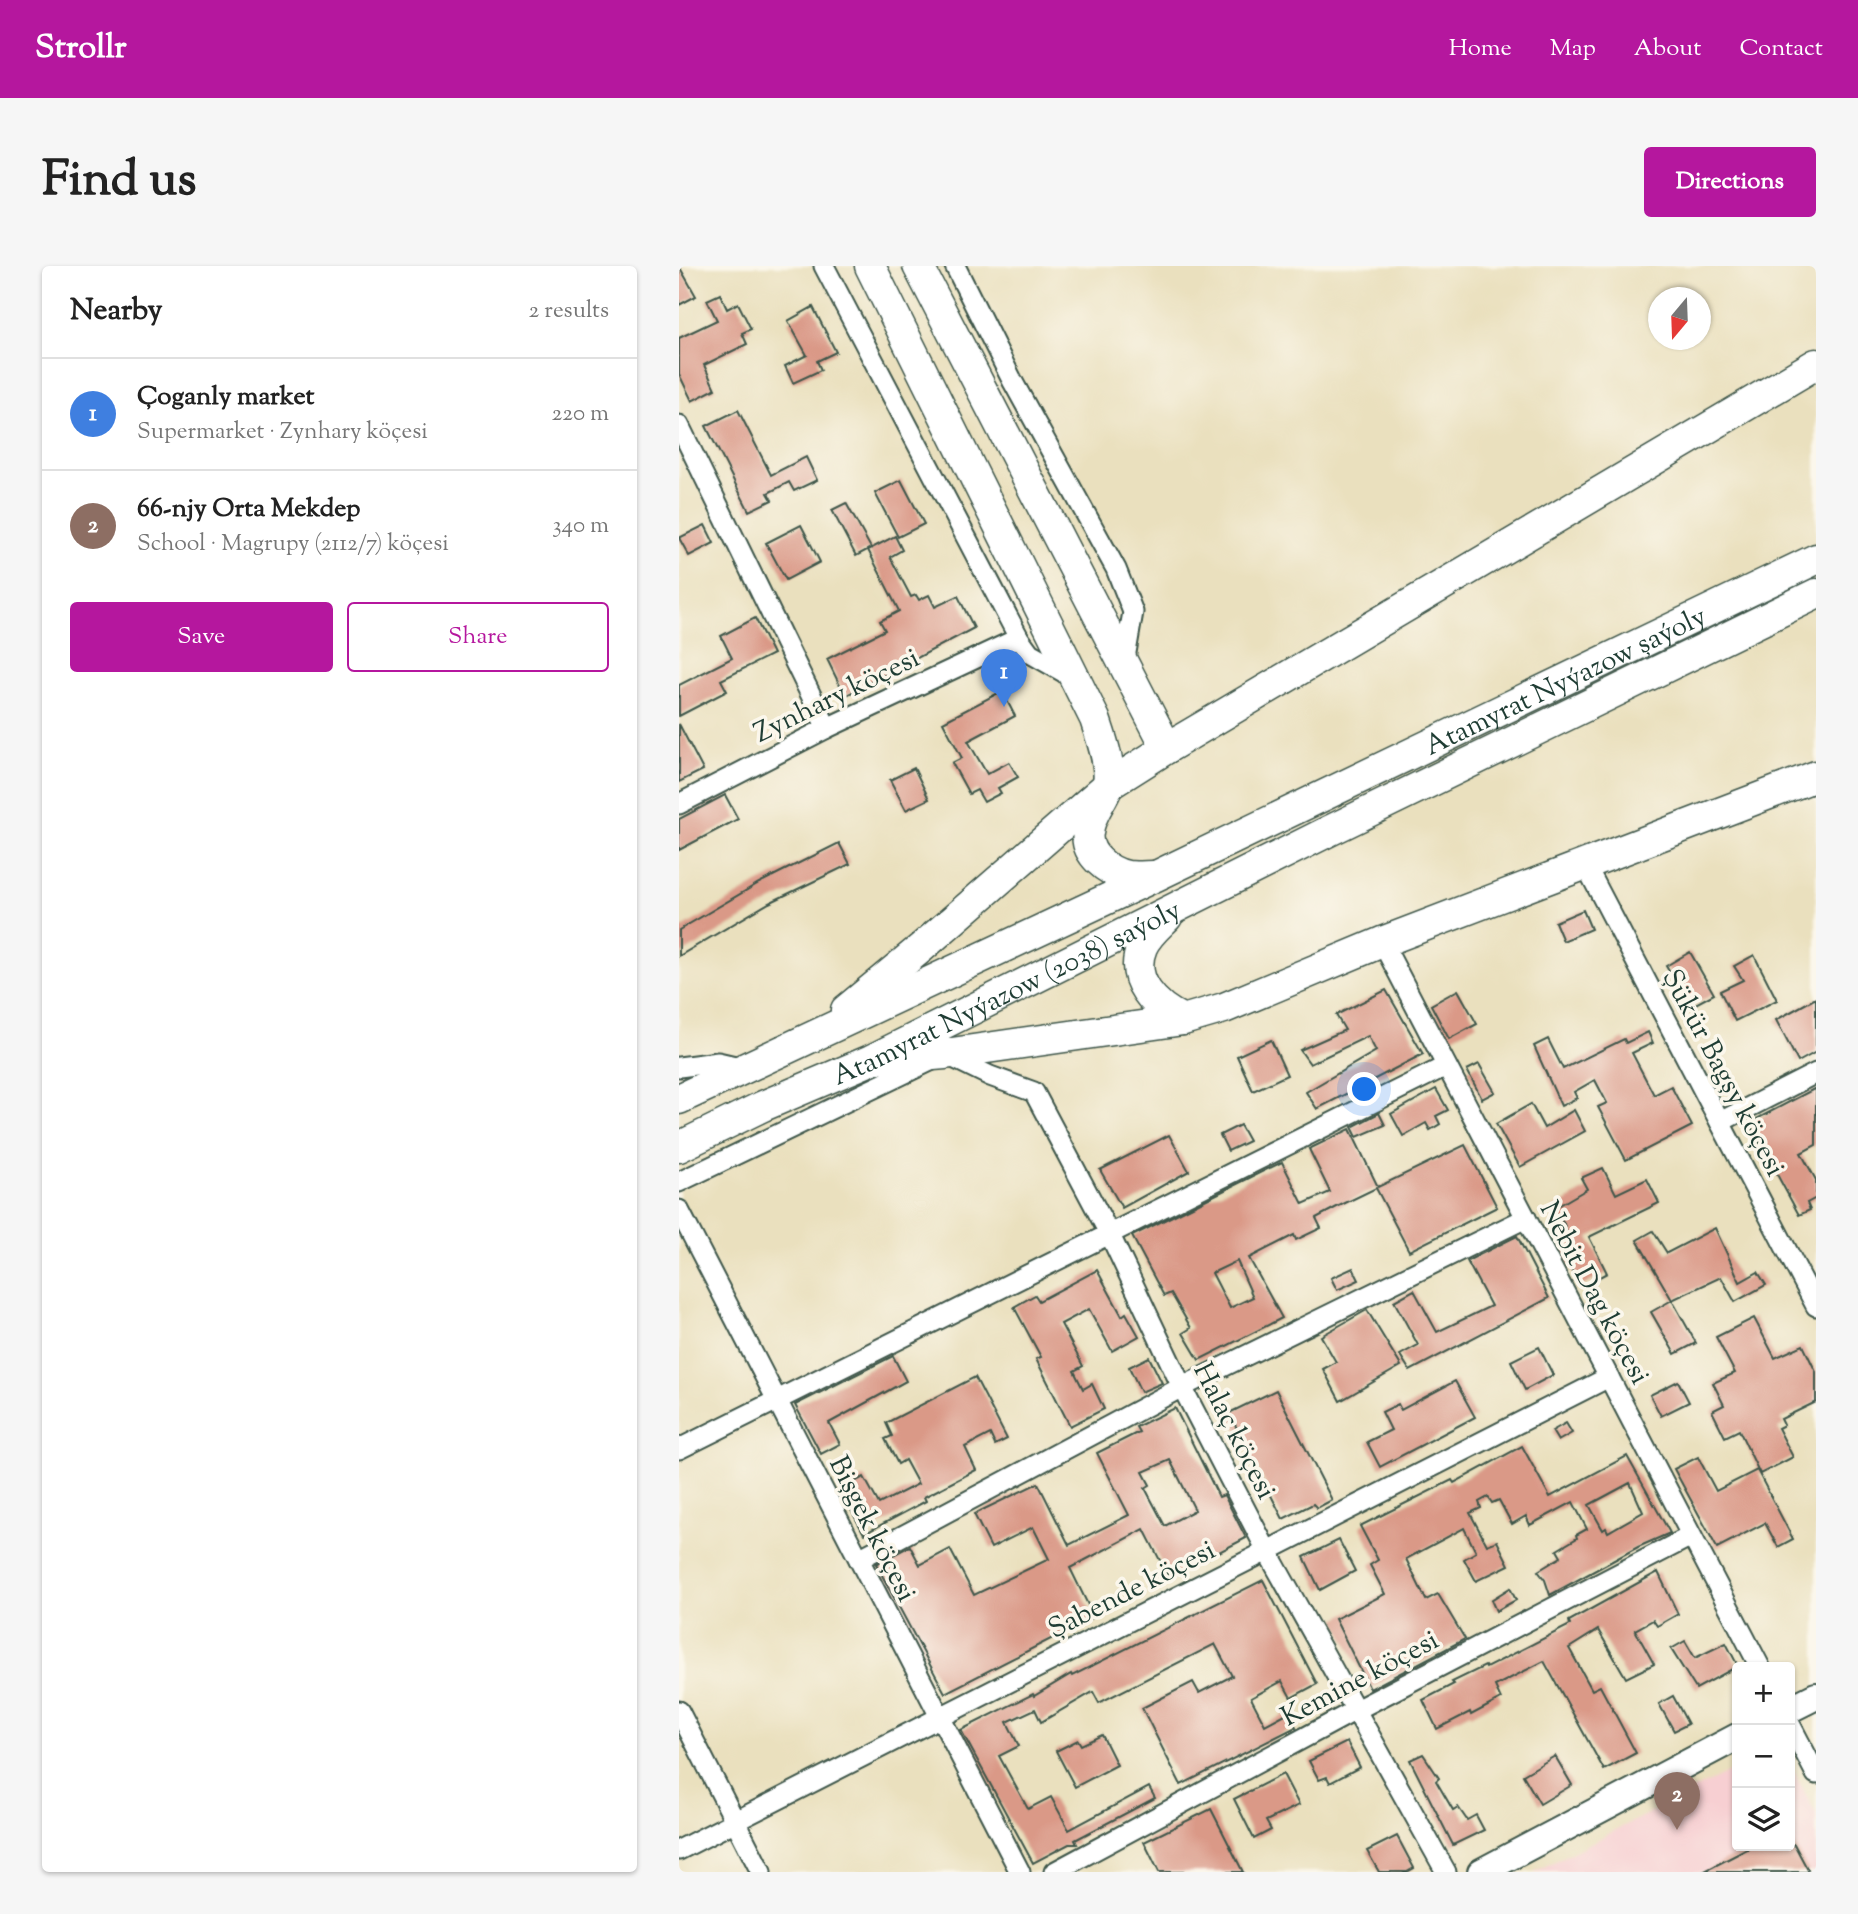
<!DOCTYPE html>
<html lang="en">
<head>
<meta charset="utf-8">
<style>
  body { margin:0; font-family:"Sorts Mill Goudy",serif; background:#f6f6f6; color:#222 }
  .controls { position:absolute; right:21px; bottom:21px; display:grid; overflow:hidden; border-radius:7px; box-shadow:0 2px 5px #0004 }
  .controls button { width:63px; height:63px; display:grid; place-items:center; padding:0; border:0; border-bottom:2px solid #e0e0e0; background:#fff; color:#222; font:35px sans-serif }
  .compass { position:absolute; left:969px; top:21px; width:63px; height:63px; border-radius:50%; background:#fff; box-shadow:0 2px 5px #0004; rotate:199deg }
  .you { position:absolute; left:686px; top:824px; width:24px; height:24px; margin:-18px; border:5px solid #fff; border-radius:50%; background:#1a73e8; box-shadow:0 0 0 10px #1a73e833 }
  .badge { display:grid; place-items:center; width:46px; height:46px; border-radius:50%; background:#b5179e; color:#fff; font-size:23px; font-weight:700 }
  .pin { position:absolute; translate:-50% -58px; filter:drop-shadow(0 2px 4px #0008) }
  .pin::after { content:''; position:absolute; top:37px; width:24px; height:21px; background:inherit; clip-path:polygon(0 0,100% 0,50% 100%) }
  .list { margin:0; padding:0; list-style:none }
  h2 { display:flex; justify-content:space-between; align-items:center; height:91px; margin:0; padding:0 28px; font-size:30px }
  h2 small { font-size:23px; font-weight:400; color:#767676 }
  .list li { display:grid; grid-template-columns:46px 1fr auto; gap:21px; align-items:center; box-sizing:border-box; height:112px; padding:0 28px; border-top:2px solid #e0e0e0 }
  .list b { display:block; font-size:26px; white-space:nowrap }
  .list p { margin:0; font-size:23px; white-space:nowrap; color:#767676 }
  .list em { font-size:23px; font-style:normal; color:#767676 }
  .actions { display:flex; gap:14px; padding:21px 28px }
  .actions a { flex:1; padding:16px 0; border:2px solid #b5179e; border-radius:7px; text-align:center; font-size:24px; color:#b5179e }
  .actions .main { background:#b5179e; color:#fff }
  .icon { flex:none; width:38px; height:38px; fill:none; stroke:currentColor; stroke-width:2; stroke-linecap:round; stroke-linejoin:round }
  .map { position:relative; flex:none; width:1137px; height:1606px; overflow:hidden; border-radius:7px }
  header { display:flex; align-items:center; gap:42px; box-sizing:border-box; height:98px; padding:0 35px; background:#b5179e; color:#fff }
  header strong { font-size:33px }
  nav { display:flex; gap:38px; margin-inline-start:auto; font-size:24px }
  .intro { display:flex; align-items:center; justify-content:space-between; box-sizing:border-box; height:168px; padding:0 42px }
  h1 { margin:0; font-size:49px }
  .button { padding:18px 32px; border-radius:7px; background:#b5179e; color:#fff; font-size:24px; font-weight:700 }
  main { display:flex; gap:42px; padding:0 42px }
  aside { flex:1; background:#fff; border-radius:7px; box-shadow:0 2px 5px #0004 }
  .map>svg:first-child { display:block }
</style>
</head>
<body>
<header>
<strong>Strollr</strong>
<nav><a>Home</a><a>Map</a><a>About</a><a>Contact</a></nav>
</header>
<div class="intro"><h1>Find us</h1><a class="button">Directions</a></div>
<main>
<aside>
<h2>Nearby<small>2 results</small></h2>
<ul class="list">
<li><span class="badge" style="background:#3f7fe0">1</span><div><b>Çoganly market</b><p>Supermarket · Zynhary köçesi</p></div><em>220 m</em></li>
<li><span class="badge" style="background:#8d6e63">2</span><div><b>66-njy Orta Mekdep</b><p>School · Magrupy (2112/7) köçesi</p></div><em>340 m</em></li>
</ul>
<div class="actions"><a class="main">Save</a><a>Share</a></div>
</aside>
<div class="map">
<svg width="1137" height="1606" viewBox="0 0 1137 1606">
  <rect width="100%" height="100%" fill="#fbf7ec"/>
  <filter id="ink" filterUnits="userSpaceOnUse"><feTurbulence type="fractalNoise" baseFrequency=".0143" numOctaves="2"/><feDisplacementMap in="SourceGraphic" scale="14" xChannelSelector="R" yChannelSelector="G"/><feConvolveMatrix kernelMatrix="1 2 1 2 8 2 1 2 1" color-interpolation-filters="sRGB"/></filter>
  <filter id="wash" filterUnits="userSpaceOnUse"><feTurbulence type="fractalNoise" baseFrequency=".00686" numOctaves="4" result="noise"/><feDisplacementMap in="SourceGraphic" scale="28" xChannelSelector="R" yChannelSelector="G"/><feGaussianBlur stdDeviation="1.57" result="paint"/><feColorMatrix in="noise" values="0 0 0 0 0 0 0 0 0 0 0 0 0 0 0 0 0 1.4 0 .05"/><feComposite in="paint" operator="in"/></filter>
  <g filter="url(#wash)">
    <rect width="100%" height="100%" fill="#eae0be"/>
    <polygon fill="#f7cfd2" points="1111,1498 1137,1548 1137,1606 855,1606 1058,1502 1058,1580 1111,1580"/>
    <g id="blocks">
      <g fill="#da9987" fill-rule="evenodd">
        <polygon points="0,0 17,30 0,39"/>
        <polygon points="41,28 48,43 59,37 72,63 63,67 68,78 25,99 36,123 13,135 0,108 0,72 38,54 28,34"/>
        <polygon points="134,41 157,86 138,95 142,104 114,117 106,100 128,89 109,55"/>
        <polygon points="59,144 92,209 127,191 138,214 115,225 110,216 89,227 93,234 70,245 27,160"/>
        <polygon points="222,214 245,258 219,271 196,227"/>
        <polygon points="167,237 192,282 177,290 153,244"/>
        <polygon points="26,259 35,277 10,290 0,272"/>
        <polygon points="122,259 141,296 107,314 87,277"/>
        <polygon points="216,270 223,284 211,291 232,331 237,329 240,334 250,329 256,341 279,330 295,362 166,430 148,393 206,364 201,355 220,345 189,284"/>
        <polygon points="76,352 94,388 42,414 48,425 0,450 0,419 53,392 42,370"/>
        <polygon points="323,425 336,450 289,475 308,508 330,496 339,511 319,522 322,527 305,536 298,524 290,528 273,497 283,492 264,456"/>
        <polygon points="0,458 24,504 0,516"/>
        <polygon points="235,502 250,533 227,544 211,514"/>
        <polygon points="46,529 59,553 0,584 0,553"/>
        <polygon points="160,577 171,598 90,637 0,690 0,664 80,617"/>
        <polygon points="904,644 912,663 884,675 876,656"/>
        <polygon points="1011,686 1035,728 1011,741 987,700"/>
        <polygon points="1075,689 1098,734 1056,755 1041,725 1064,714 1055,700"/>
        <polygon points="707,724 744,788 638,843 627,826 697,785 689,770 631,798 621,784 666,764 657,749"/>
        <polygon points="779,724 798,758 770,773 752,739"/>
        <polygon points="1137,732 1137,786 1119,796 1097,754"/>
        <polygon points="969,766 974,777 953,787 975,829 992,820 1013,860 947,894 919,841 928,837 916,814 895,826 898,832 882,840 855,780 869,773 884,803 945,773 947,777"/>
        <polygon points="592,774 608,809 574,825 558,790"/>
        <polygon points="800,798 816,826 803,833 788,804"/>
        <polygon points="1137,822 1137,879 1122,887 1137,914 1137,932 1128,937 1131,944 1120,949 1070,857"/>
        <polygon points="757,823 769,844 757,850 761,858 751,864 747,857 724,870 712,848"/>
        <polygon points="852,838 865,862 895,844 906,865 841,901 817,858"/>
        <polygon points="700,847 706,859 678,871 673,861"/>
        <polygon points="561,859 570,875 549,885 541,869"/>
        <path d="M671,863L699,921L786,879L818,941L730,985L697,922L658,941L637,952L642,962L617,974L615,969L570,992L603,1052L520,1094L504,1067L512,1062L492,1027L485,1030L453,970L603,896L624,938L651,926L630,883ZM558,995L574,1031L551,1042L533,1007Z"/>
        <polygon points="490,869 510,905 443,942 421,904"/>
        <polygon points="924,902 937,928 968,913 980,937 910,971 928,1007 902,1021 882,985 891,980 885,958 874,943 908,923 902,912"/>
        <polygon points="1036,962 1061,1016 1079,1006 1087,1019 1056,1036 1042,1011 993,1034 958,974 974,965 988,987"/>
        <polygon points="838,970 870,1032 731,1105 721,1089 739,1079 715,1035 735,1024 758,1066 812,1040 788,995"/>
        <polygon points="674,1002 680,1014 658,1024 652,1012"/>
        <polygon points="418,1004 443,1050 447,1047 460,1070 433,1085 410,1043 382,1058 404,1100 395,1105 404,1123 413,1118 425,1143 391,1160 357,1093 362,1091 335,1041 356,1029 360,1035"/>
        <polygon points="993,1034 1017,1077 996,1088 972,1046"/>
        <polygon points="688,1044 722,1100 661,1135 644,1103 657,1096 642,1070"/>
        <polygon points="1075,1052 1096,1092 1124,1079 1137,1106 1137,1136 1102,1153 1105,1159 1099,1162 1114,1191 1081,1208 1060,1164 1046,1171 1033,1145 1045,1139 1034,1117 1056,1107 1037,1071"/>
        <polygon points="860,1081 874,1109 846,1124 832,1095"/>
        <polygon points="214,1090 227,1115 150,1157 161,1178 142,1188 116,1139"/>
        <polygon points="470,1091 483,1117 462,1126 450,1101"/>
        <polygon points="296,1111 328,1173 316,1179 311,1168 286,1181 297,1204 245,1231 247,1235 185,1268 161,1223 185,1211 200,1238 239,1218 226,1194 219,1198 206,1173 213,1170 207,1157"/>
        <polygon points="776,1115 796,1151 701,1201 688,1176 712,1164 703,1146 719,1138 722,1144"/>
        <polygon points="999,1115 1010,1136 982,1150 971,1129"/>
        <polygon points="597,1124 653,1234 638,1242 634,1238 604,1253 550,1147"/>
        <path d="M496,1142L540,1231L545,1229L567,1272L490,1312L465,1263L391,1302L415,1351L266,1427L197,1298L231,1280L241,1299L271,1283L295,1329L370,1293L354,1261L312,1282L295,1248L359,1217L390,1279L450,1249L418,1187L460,1166L457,1161ZM491,1194L516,1244L486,1260L466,1222L471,1219L464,1206Z"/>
        <polygon points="887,1157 893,1167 879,1175 873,1165"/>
        <path d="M843,1180L871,1231L948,1190L991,1267L959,1281L871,1329L866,1314L859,1305L882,1291L878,1284L898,1272L897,1269L908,1263L894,1236L851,1259L847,1250L833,1258L820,1234L813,1237L809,1231L800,1236L802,1242L791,1247L808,1279L818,1275L830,1299L797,1315L785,1293L797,1286L785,1262L727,1293L747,1334L759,1328L786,1373L691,1423L656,1353L706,1328L691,1299L699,1294L681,1260L773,1214L775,1217ZM951,1217L964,1246L929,1266L927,1262L924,1264L910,1239Z"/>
        <polygon points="1019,1191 1037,1225 1078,1204 1114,1273 1099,1281 1086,1257 1038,1282 995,1203"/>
        <polygon points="660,1274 676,1305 641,1324 625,1291"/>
        <polygon points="979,1306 999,1348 978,1360 974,1354 956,1364 975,1398 947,1412 919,1364 890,1382 913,1424 921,1420 957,1487 925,1504 865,1395 816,1420 822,1433 792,1449 791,1446 758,1463 744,1434 775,1418 773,1416 806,1400 807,1402 891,1359 890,1355"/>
        <polygon points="584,1314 638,1418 612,1432 603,1415 572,1432 586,1459 610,1446 617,1461 502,1519 463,1442 514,1416 520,1427 553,1410 536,1378 420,1437 414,1426 362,1456 356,1443 328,1456 340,1480 320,1490 349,1543 372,1531 390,1564 470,1521 476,1532 396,1574 398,1578 390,1578 354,1597 282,1464 354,1428 355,1430 392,1408 393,1410"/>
        <polygon points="831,1322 837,1334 817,1345 812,1334"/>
        <polygon points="1006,1375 1016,1392 1047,1377 1059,1400 1017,1423 992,1383"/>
        <polygon points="994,1430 1009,1458 995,1465 980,1438"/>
        <polygon points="423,1469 438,1499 396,1521 377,1485 399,1474 402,1479"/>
        <polygon points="668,1476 681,1501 651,1517 648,1511 640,1514 630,1495"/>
        <polygon points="744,1488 760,1512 757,1515 774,1544 779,1541 788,1554 797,1549 805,1564 774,1579 731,1494"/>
        <polygon points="876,1490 893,1519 861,1538 844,1509"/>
        <polygon points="604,1508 620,1539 587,1555 592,1564 575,1573 555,1533"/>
        <polygon points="532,1543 564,1606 480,1606 465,1576"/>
        <polygon points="718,1570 735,1602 728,1606 700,1606 688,1585"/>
        <polygon points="1115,1578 1130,1606 1024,1606 1074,1580 1111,1580"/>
      </g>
    </g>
  </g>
  <g filter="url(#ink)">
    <use href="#blocks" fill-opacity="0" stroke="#3d5549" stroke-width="2"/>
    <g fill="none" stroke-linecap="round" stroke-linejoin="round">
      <defs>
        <g id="street">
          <polyline points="145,0 340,372 351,387 395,412"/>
          <polyline points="276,0 334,116 437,303 454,346 445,398"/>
          <polyline points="0,159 148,462"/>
          <polyline points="0,538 148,462 340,372"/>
          <polyline points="906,598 1137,1040"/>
          <polyline points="703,676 1081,1401"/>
          <polyline points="0,801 39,796 65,802"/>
          <polyline points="1041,856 1137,807"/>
          <polyline points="0,916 266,788 311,810 355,826 431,969 503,1121 588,1285 767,1606"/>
          <polyline points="0,944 341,1606"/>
          <polyline points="0,1183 767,800"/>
          <polyline points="180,1293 503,1121 847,952"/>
          <polyline points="0,1445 82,1606"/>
          <polyline points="1111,1458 1137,1508"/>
          <polyline points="0,1584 930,1111"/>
          <polyline points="375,1606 677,1444 1012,1270"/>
        </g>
        <g id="secondary">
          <polyline points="1111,1443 1137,1430"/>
          <polyline points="802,1606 1058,1471"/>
        </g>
        <g id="primary">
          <path d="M191,0L416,453C422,471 434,503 428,522C422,537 411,548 409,566C405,588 429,606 448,610C457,611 467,610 475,610"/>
          <polyline points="239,0 488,482"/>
          <path d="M488,651C479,660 468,669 463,681C449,714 476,741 504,754"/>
          <polyline points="167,744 242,682 428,520 488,482 1137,98"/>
          <polyline points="206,793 266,788 504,754 545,742 703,676 1137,510"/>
          <path id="s1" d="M0,833L477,610L1137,293"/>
          <path id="s2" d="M0,881L84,840L192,794L650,565L1137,328"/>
        </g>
      </defs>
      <use href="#street" stroke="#3d5549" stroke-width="23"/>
      <use href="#secondary" stroke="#3d5549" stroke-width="30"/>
      <use href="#primary" stroke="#3d5549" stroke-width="33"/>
      <use href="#street" stroke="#fff" stroke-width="19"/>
      <use href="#secondary" stroke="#fff" stroke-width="26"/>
      <use href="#primary" stroke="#fff" stroke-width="30"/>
    </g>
  </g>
  <g text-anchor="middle" stroke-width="7" stroke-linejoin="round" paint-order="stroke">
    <g font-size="28" fill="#1f3d34" stroke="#fbf7ec">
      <text dy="10" stroke="none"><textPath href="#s1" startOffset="980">Atamyrat Nyýazow şaýoly</textPath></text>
      <text transform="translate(157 428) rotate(-26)" y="10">Zynhary köçesi</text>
      <text dy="10" stroke="none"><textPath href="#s2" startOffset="362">Atamyrat Nyýazow (2038) şaýoly</textPath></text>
      <text transform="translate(1046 806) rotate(62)" y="10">Şükür Bagşy köçesi</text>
      <text transform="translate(917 1026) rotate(62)" y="10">Nebit Dag köçesi</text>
      <text transform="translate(557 1164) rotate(63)" y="10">Halaç köçesi</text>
      <text transform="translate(195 1262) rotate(63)" y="10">Bişgek köçesi</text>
      <text transform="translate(452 1322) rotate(-27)" y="10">Şabende köçesi</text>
      <text transform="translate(680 1411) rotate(-28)" y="10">Kemine köçesi</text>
    </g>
  </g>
</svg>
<div class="controls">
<button>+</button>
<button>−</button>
<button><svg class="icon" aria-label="layers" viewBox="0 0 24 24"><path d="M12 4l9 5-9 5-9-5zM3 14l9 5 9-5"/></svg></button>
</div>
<svg class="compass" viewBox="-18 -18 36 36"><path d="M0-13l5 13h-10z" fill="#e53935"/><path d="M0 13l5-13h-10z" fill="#767676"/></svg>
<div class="you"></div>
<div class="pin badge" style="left:325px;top:441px;background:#3f7fe0">1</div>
<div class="pin badge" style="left:998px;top:1564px;background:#8d6e63">2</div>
</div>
</main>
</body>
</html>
